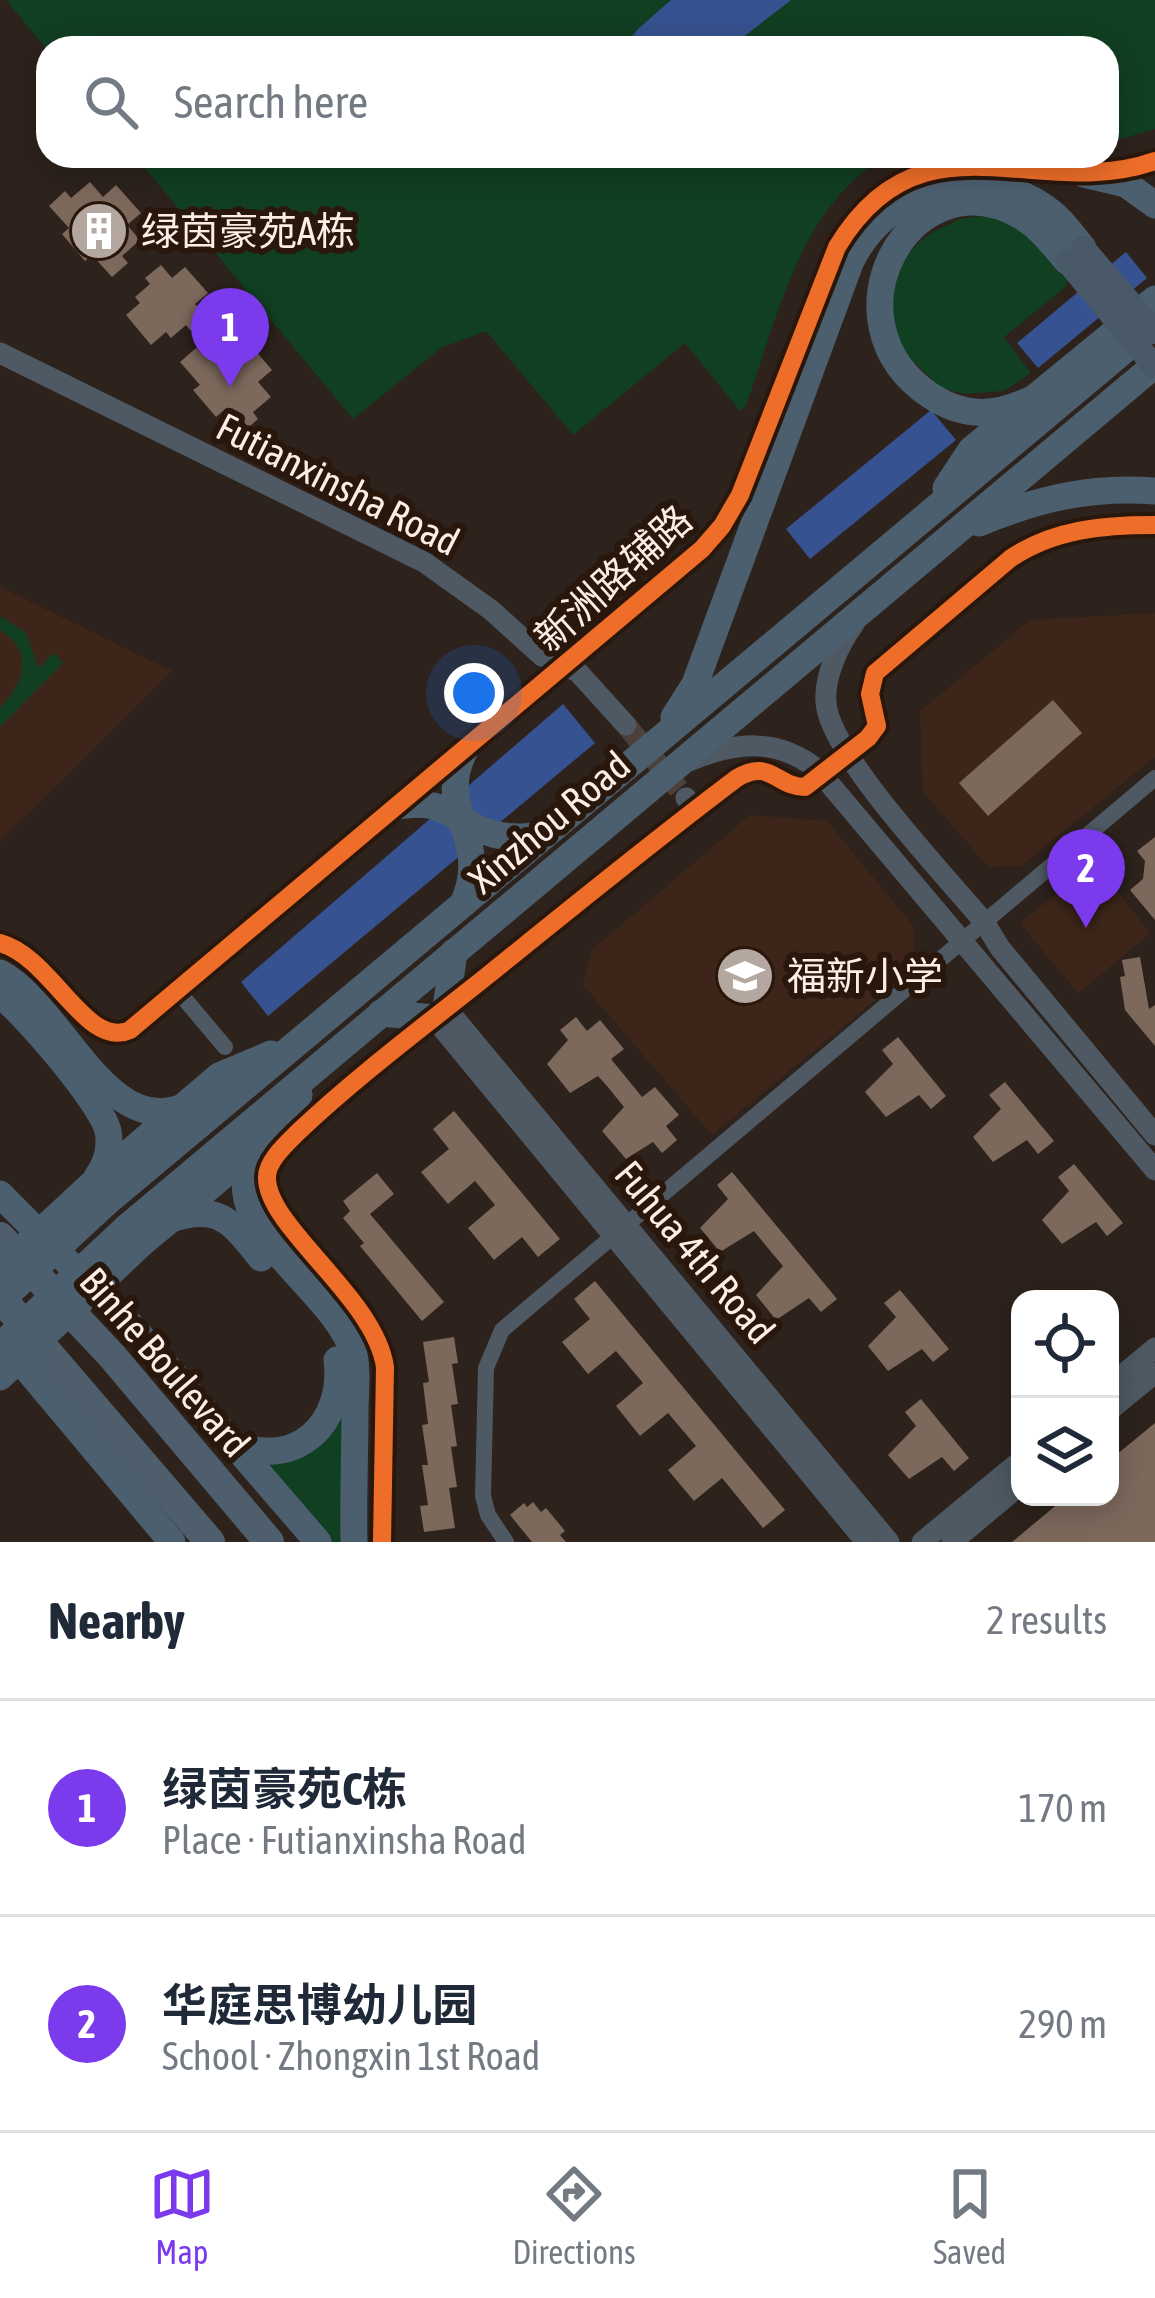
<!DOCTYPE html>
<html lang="en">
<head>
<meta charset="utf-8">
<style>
  body { margin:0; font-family:"Asap Condensed","Noto Sans SC",sans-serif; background:#f2f2f3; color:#1f2937 }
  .controls { position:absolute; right:36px; bottom:36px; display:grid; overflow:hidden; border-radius:24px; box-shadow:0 6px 30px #0003 }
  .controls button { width:108px; height:108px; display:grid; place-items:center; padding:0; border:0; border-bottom:3px solid #e0e1e3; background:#fff; color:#1f2937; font:60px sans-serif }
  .you { position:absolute; left:474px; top:693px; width:42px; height:42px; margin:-30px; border:9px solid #fff; border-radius:50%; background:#1a73e8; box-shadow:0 0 0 18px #1a73e833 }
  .badge { display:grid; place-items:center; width:78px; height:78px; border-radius:50%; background:#7c3aed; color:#fff; font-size:39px; font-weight:700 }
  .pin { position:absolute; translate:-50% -99px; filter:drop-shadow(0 3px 6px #0008) }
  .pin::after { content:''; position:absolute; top:63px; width:42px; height:36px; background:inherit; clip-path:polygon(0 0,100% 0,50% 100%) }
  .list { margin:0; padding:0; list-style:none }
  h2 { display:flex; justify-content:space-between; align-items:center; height:156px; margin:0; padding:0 48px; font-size:51px }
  h2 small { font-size:39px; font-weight:400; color:#747a83 }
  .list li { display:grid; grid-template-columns:78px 1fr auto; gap:36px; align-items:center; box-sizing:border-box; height:216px; padding:0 48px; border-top:3px solid #e0e1e3 }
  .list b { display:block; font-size:45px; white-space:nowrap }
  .list p { margin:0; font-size:39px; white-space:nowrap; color:#747a83 }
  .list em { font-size:39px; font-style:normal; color:#747a83 }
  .icon { flex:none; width:66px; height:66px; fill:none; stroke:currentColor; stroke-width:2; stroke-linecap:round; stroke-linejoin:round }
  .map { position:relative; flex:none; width:1155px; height:1542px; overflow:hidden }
  .search { position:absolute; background:#fff; box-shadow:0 6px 30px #0003; left:36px; right:36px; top:36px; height:132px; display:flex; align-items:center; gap:30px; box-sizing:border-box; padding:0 42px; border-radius:36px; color:#747a83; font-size:45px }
  .sheet { height:588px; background:#fff }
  nav { display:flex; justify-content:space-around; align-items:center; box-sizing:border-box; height:168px; border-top:3px solid #e0e1e3; background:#fff; font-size:33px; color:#747a83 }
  nav a { display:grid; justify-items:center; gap:6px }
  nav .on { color:#7c3aed }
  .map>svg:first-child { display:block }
</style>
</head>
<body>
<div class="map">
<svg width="1155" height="1542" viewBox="0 0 1155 1542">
  <rect width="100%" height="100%" fill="#2d221c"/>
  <g fill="#3d2619">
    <polygon points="0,587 172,671 0,841"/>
    <polygon points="1155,613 1155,757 1021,866 988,867 923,791 920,711 1030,620"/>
    <polygon points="750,815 827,821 914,927 915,967 712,1135 583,985 592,950"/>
    <polygon points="1094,863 1151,933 1078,993 1020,923"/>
  </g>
  <g fill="#113f22">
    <polygon points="6,0 1155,0 1155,129 1107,143 1107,48 48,51"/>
    <path d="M135,156H886C799,207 777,320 745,408L740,411L685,343L573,435L486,331L441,348L353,419Z"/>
    <polygon points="990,215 1013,221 1069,278 1064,288 1004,337 1031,373 1004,391 965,394 941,388 897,346 889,286 896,268 919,242 933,232 960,219"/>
    <path d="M0,616L26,633L38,668L54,653L63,663L0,727V708C25,682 35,652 0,630Z"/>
    <polygon points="343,1392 345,1480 340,1542 325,1542 260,1464"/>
  </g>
  <g fill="#375290">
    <polygon points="671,0 791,0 729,48 623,48 638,29"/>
    <polygon points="1126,252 1147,278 1038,368 1017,343"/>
    <polygon points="931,410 956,440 810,559 786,529"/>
    <polygon points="563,704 595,743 268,1016 241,982"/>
  </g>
  <g fill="#7d685c">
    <polygon points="90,182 103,197 116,185 141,213 127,225 140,240 122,256 128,263 112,277 92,255 85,261 62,234 69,228 49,206 65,191 71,198"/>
    <polygon points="161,265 172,278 185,267 208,293 195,304 207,317 191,331 186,325 171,338 166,332 151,345 126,315 140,303 135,297 150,284 145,278"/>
    <polygon points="220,338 233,353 247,341 272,370 258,382 271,397 253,412 258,419 242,433 223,411 216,417 193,390 200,385 180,362 196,348 202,354"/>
    <polygon points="1053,700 1082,733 988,816 959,783"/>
    <polygon points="1155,837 1155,920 1130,890 1143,879 1145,861 1137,851"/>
    <polygon points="1140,957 1149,1009 1155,1005 1155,1046 1125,1010 1120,977 1125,976 1122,960"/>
    <polygon points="576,1017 587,1031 600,1020 624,1049 611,1059 642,1097 655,1087 679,1115 666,1126 677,1140 662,1153 653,1142 626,1159 602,1131 624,1107 607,1086 598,1076 570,1093 547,1064 568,1040 560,1030"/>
    <polygon points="898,1037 946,1096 931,1109 919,1095 886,1117 865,1092 893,1064 882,1050"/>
    <polygon points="1005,1082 1054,1141 1038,1154 1027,1140 993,1162 973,1137 1001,1109 989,1095"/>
    <polygon points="454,1111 560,1239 538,1257 522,1237 494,1260 468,1228 495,1205 475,1181 448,1204 421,1172 449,1149 433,1129"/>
    <polygon points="1074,1164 1123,1223 1107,1236 1096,1222 1062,1244 1042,1220 1069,1191 1058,1177"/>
    <polygon points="732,1172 837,1299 821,1312 809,1298 776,1320 756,1295 783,1266 772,1253 754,1231 720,1252 700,1228 728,1199 717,1185"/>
    <polygon points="377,1173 394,1194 370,1214 444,1302 422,1321 360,1246 364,1243 343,1218 350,1211 343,1201"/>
    <polygon points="595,1281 785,1510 763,1528 722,1478 694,1501 668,1470 696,1446 668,1413 640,1436 616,1406 643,1383 616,1351 588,1374 562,1342 590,1319 574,1299"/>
    <polygon points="900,1290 949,1349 933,1362 922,1349 888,1371 868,1346 896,1317 884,1303"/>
    <polygon points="454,1337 458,1363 452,1364 458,1404 451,1405 457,1446 451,1447 457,1487 449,1488 455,1528 424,1532 420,1506 428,1505 422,1465 428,1465 422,1425 428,1424 423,1383 429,1382 423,1342"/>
    <polygon points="921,1399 969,1458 954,1471 942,1457 909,1479 888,1455 916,1426 905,1412"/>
    <polygon points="1155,1423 1155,1542 1012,1542 1066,1497 1110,1497 1110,1460"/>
    <polygon points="533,1502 541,1512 546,1508 565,1531 560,1535 566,1542 532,1542 510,1515 524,1503 527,1507"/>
  </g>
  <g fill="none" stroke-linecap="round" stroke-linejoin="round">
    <polyline stroke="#4c413a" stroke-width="21" stroke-dasharray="21 10" stroke-linecap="butt" points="626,725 686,798"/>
    <g stroke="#4e5963" stroke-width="16">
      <path d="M862,744L877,726L870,685L878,668L1011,558C1055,529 1103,525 1155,525"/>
      <path d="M0,943C52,957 86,1050 130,1030L702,549L722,526L740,495L837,247C922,106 1037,203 1155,161"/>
      <polyline points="177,990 225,1047"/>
      <path d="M382,1542L385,1367C375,1297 266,1227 267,1177C267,1161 286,1144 297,1133C356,1077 423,1027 487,976C570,909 652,842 737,778C775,756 784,801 815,782"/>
      <polyline points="506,1542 488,1515 483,1496 486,1368 502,1330 1155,778"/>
    </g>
    <g stroke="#4e5963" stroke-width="21">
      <polyline points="0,353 424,562 491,610 542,656 578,672 626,725"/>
      <path d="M854,624C839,645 824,676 826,702C828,753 948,878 984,922L1000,948L1155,1135"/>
      <path d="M689,761C735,742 776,737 817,769L1155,1170"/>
      <polyline points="686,798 695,810"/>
      <polyline points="446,1008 889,1542"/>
      <polyline points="434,1018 866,1542"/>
      <polyline points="1110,1385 1155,1348"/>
      <polyline points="1110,1410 1155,1373"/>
      <polyline points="922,1542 1020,1461"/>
      <polyline points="952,1542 1020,1485"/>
    </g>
    <g stroke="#4c5f6f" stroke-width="27">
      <polyline points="1084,174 1126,184 1155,205"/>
      <path d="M1034,398C998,416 966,419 931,396C818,321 912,153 1021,216C1040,227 1053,245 1067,261"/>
      <polyline points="946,488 971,450 1155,299"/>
      <path d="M979,523C1037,499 1091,486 1155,491"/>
      <path d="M674,717L695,684L850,263C885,188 983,158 1051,212C1064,222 1073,236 1083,248"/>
      <path d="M398,806C449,798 447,819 487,832C506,839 525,837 545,835"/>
      <path d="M463,904C493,837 434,812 464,752"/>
      <path d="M0,973C60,1004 105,1136 181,1108"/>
      <path d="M0,995C24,1012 102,1104 108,1131C111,1147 107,1163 97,1177"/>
      <polyline points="446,1008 454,952"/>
      <polyline points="381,1013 434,1018"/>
      <path d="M261,1144C200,1223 335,1284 354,1355C358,1373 355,1393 355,1411C355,1455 353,1498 354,1542"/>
      <polyline points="91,1185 219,1076 271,1054"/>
      <polyline points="0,1194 137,1332 318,1542"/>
      <polyline points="106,1203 1152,327"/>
      <path d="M171,1219C219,1203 232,1222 261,1258"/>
      <polyline points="127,1227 1155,365"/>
      <polyline points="141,1244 261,1144 299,1095"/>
      <polyline points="7,1345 172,1542"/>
      <path d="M235,1444C296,1470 345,1423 337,1360"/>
    </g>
    <g stroke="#4e5e6c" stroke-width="30">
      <polyline points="0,1237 112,1356 269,1542"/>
      <polyline points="0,1297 210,1542"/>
    </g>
    <g stroke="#495967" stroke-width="24">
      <polyline points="1083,248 1155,332"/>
      <polyline points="1067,261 1155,367"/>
    </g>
    <g stroke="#4c5f6f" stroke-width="27">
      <polyline points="0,1269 91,1185"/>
      <polyline points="0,1301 106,1203"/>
      <polyline points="0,1346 127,1227"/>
      <polyline points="0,1377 141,1244"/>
    </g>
    <defs>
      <g id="cycleway">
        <path d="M0,943C52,957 86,1050 130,1030L702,549L722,526L740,495L837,247C922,106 1037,203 1155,161"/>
        <path d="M382,1542L385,1367C375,1297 266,1227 267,1177C267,1161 286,1144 297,1133C356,1077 423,1027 487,976C570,909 652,842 737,778C771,758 776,787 805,787L868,738L877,726L870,694L875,673L1011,558C1055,529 1103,525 1155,525"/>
      </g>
    </defs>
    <use href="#cycleway" stroke="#2a170c" stroke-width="26"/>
    <use href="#cycleway" stroke="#ee6e29" stroke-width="18"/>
  </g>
  <defs>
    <symbol id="building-disc" viewBox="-11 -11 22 22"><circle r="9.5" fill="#b4a79f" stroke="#2a170c"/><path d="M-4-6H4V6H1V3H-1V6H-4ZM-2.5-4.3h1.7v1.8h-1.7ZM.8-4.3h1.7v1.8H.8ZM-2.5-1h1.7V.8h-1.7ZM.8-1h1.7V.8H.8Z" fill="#fff"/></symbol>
    <symbol id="school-disc" viewBox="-11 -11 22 22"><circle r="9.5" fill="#b4a79f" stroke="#2a170c"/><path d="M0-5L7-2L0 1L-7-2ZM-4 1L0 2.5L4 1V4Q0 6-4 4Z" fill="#fff"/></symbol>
  </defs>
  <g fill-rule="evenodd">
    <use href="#building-disc" x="66" y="198" width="66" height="66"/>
    <use href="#school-disc" x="712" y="943" width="66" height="66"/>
  </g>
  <g text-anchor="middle" stroke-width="12" stroke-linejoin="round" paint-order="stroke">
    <g font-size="39" fill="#fceee6" stroke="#2a170c" text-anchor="start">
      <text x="141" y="245">绿茵豪苑A栋</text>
      <text x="787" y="990">福新小学</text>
    </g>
    <g font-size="39" fill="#fceee6" stroke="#2a170c">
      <text transform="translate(338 484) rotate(27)" y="14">Futianxinsha Road</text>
      <text transform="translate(613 578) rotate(-42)" y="14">新洲路辅路</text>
      <text transform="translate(549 822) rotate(-40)" y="14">Xinzhou Road</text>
      <text transform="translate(695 1252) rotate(50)" y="14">Fuhua 4th Road</text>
      <text transform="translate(165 1362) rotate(49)" y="14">Binhe Boulevard</text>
    </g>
  </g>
</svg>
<div class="controls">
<button><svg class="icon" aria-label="locate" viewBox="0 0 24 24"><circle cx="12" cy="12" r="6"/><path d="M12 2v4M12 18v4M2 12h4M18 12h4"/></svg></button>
<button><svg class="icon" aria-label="layers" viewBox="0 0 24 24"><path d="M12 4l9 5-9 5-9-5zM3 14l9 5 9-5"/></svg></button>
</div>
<div class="you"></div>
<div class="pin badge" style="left:230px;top:387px">1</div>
<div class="pin badge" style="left:1086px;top:928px">2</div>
<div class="search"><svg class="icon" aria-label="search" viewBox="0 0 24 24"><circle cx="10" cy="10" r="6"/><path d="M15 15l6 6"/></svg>Search here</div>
</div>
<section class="sheet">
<h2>Nearby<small>2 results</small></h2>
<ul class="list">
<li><span class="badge">1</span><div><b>绿茵豪苑C栋</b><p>Place · Futianxinsha Road</p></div><em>170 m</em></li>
<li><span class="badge">2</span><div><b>华庭思博幼儿园</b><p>School · Zhongxin 1st Road</p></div><em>290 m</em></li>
</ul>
</section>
<nav>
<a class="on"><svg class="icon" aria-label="map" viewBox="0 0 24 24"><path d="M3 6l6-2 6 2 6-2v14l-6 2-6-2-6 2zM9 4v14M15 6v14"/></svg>Map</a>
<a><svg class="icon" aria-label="directions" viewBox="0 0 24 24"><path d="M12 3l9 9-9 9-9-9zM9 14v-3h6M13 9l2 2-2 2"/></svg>Directions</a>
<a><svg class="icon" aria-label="saved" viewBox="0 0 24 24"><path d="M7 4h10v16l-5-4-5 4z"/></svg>Saved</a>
</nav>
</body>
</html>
